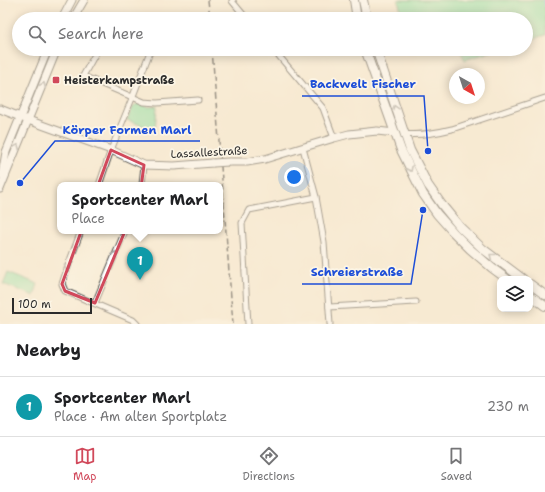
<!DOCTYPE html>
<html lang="en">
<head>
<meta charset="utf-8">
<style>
  body { margin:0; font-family:"Shantell Sans",sans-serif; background:#f2f2f2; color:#202124 }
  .controls { position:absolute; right:12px; bottom:12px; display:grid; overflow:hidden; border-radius:8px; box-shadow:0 2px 10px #0003 }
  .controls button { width:36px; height:36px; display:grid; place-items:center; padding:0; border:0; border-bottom:1px solid #e0e0e0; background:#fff; color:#202124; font:20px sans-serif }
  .compass { position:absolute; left:449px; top:68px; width:36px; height:36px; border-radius:50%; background:#fff; box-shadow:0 2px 10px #0003; rotate:141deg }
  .scale { position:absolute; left:12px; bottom:10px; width:80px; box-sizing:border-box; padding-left:4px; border:2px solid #2b2b2b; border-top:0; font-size:11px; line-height:14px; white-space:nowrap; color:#2b2b2b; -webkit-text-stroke:3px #fcf5e5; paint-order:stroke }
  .you { position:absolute; left:294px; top:177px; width:14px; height:14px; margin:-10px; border:3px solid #fff; border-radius:50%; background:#1a73e8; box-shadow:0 0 0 6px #1a73e833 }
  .badge { display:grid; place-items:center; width:26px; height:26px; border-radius:50%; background:#d1495b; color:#fff; font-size:13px; font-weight:700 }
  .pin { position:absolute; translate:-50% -33px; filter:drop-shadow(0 1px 2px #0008) }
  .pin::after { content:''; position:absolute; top:21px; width:14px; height:12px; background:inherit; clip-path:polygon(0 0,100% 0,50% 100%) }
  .popup { position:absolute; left:57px; top:182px; width:166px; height:52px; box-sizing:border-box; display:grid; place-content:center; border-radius:8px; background:#fff; filter:drop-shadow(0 1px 3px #0005); font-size:13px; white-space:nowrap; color:#757577 }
  .popup b { font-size:15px; color:#202124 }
  .popup::after { content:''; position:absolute; left:50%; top:100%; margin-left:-8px; border:8px solid transparent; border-top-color:#fff }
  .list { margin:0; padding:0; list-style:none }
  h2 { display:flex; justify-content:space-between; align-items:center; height:52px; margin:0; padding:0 16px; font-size:17px }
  h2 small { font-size:13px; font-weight:400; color:#757577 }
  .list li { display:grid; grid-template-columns:26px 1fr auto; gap:12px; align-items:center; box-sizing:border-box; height:60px; padding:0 16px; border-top:1px solid #e0e0e0 }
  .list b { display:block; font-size:15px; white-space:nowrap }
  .list p { margin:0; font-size:13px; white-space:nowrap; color:#757577 }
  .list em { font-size:13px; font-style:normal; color:#757577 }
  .icon { flex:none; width:22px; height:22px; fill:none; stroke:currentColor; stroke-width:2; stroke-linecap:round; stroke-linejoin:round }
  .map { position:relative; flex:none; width:545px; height:324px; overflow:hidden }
  .search { position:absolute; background:#fff; box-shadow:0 2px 10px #0003; left:12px; right:12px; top:12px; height:44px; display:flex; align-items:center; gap:10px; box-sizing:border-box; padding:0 14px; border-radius:22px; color:#757577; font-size:15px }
  .sheet { height:112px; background:#fff }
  nav { display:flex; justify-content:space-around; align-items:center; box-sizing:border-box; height:56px; border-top:1px solid #e0e0e0; background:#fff; font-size:11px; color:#757577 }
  nav a { display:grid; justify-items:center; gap:2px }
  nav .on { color:#d1495b }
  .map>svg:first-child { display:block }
</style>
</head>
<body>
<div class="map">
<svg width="545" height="324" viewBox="0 0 545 324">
  <rect width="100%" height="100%" fill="#fcf5e5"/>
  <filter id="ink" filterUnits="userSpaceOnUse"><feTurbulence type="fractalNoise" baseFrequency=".025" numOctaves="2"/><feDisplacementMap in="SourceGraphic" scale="8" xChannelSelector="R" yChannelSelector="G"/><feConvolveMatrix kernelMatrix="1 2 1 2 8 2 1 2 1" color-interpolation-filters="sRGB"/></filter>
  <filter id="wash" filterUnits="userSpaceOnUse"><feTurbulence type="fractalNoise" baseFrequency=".012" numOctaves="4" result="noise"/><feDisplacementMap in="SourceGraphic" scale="16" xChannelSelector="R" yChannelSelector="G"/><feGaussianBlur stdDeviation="0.9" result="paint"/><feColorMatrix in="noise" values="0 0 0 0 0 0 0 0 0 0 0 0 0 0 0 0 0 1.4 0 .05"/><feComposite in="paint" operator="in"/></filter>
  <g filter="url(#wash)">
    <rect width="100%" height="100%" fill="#f7ead2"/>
    <g fill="#87dfa3" stroke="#598567">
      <polygon points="398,0 545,0 545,35 526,41 526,19 403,19"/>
      <polygon points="459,49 499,49 465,60"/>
      <polygon points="138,103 149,107 157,106 155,130 127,120 133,107"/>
      <polygon points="8,272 38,284 34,296 3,284"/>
    </g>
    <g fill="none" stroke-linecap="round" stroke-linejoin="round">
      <polyline stroke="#77b6eb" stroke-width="1.5" points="543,0 545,7"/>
    </g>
  </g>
  <g filter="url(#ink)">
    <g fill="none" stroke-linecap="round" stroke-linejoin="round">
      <defs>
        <g id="street">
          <polyline points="233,0 232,1 247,19"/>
          <polyline points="98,49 83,76 144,102 157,103 198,100"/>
          <polyline points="273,49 323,108 334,138"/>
          <path d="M404,134C420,136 436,133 452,129L545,98"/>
          <polyline points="303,148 316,197 324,242 330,324"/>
          <polyline points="99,185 111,150 133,96 151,49"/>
          <polyline points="142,185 144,165"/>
          <polyline points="81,231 69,263 62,284 65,291 133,320 137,324"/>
          <polyline points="95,303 125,231"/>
          <polyline points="329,307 416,302"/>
          <polyline points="248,324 242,223 249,210 316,197"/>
        </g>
        <g id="secondary">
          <polyline points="62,19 72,0"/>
          <polyline points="73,19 84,0"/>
          <polyline points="0,109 28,120 111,150 144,165 174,166 213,163"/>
          <polyline points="229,162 247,162 265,159 334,138 349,134 377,131 395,133"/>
          <polyline points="2,175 6,152 48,49"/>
          <polyline points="0,189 57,49"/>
        </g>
        <g id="primary">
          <polyline points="354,0 357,19"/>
          <polyline points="363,0 367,19"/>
          <polyline points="365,49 401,150 423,194 437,214 453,232 470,249 492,268 507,279"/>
          <polyline points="376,49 410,150 428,185 442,205 460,227 483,249 523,279"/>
          <polyline points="530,284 545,295"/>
          <polyline points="530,295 545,306"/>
        </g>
      </defs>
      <use href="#street" stroke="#4a4844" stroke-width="7"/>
      <use href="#secondary" stroke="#4a4844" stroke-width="9"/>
      <use href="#primary" stroke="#4a4844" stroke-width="10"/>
      <use href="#street" stroke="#fff" stroke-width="5"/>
      <use href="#secondary" stroke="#fff" stroke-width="7"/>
      <use href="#primary" stroke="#fff" stroke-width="8"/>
      <g stroke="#2b2b2b" stroke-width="1.5" stroke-dasharray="6 3" stroke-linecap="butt">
        <polyline points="208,0 210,19"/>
        <polyline points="212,49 233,324"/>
      </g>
      <defs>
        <polyline id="secondary-bridge" points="213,163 229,162"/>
      </defs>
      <use href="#secondary-bridge" stroke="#4a4844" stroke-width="9" stroke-linecap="butt"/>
      <use href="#secondary-bridge" stroke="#fff" stroke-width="7"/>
    </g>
    <defs><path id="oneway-chevron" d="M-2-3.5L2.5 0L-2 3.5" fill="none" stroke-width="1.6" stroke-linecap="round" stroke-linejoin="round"/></defs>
    <g stroke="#a0a0a0">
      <use href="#oneway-chevron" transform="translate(43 85) rotate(-67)"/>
      <use href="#oneway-chevron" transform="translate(395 108) rotate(-108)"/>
      <use href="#oneway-chevron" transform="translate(17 147) rotate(-68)"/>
      <use href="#oneway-chevron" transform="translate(410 169) rotate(64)"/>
      <use href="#oneway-chevron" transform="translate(115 254) rotate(-67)"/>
      <use href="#oneway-chevron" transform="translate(492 256) rotate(-142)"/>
      <use href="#oneway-chevron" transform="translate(67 268) rotate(108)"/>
    </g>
  </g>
  <path d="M0 0H545V324H0ZM111,150L144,165L140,195L95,303L65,291L62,284Z" fill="#f7ead2" fill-opacity=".55" fill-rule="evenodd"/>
  <path fill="none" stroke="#d1495b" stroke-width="3" stroke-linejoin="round" d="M111,150L144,165L140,195L95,303L65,291L62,284Z"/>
  <rect fill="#d1495b" stroke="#fcf5e5" stroke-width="1.5" x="52" y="76" width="8" height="8" rx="2"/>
  <g text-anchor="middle" stroke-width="3.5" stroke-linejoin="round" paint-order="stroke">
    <g font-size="11" font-weight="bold" fill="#2b2b2b" stroke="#fcf5e5" text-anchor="start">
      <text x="64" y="84">Heisterkampstraße</text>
    </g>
    <g font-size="11" fill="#2b2b2b" stroke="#fcf5e5">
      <text transform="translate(209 152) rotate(-3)" y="4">Lassallestraße</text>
    </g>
  </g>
  <path fill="none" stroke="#1d4ed8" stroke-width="1.5" d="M428 151L424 96H302M20 183L55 141H200M423 210L411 284H302"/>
  <g fill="#1d4ed8" stroke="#fcf5e5" stroke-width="1.5">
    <circle cx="428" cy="151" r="4"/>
    <circle cx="20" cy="183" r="4"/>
    <circle cx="423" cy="210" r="4"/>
  </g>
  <g font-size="12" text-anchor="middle" font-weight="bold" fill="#1d4ed8" stroke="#fcf5e5" stroke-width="3.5" stroke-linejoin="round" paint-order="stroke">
    <text x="363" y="88">Backwelt Fischer</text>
    <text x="127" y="134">Körper Formen Marl</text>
    <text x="357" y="276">Schreierstraße</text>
  </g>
</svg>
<div class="controls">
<button><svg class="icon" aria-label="layers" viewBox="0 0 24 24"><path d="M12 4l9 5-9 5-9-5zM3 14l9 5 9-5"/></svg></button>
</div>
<svg class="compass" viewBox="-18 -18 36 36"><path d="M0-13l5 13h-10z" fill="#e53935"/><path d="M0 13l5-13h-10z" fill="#757577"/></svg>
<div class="scale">100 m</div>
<div class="you"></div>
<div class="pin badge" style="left:140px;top:280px;background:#0f9aa8">1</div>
<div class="popup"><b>Sportcenter Marl</b>Place</div>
<div class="search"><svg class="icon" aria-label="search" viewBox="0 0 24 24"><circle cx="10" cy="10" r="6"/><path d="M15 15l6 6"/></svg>Search here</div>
</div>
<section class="sheet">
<h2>Nearby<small></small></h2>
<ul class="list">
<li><span class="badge" style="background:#0f9aa8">1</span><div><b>Sportcenter Marl</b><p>Place · Am alten Sportplatz</p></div><em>230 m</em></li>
</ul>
</section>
<nav>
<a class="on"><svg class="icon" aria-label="map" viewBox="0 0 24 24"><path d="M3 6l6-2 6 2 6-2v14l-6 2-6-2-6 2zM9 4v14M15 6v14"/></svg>Map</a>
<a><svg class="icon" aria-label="directions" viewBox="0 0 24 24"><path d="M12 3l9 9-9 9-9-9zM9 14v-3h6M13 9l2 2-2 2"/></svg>Directions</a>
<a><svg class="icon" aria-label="saved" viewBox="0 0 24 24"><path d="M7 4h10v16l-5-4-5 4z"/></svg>Saved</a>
</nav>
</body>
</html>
